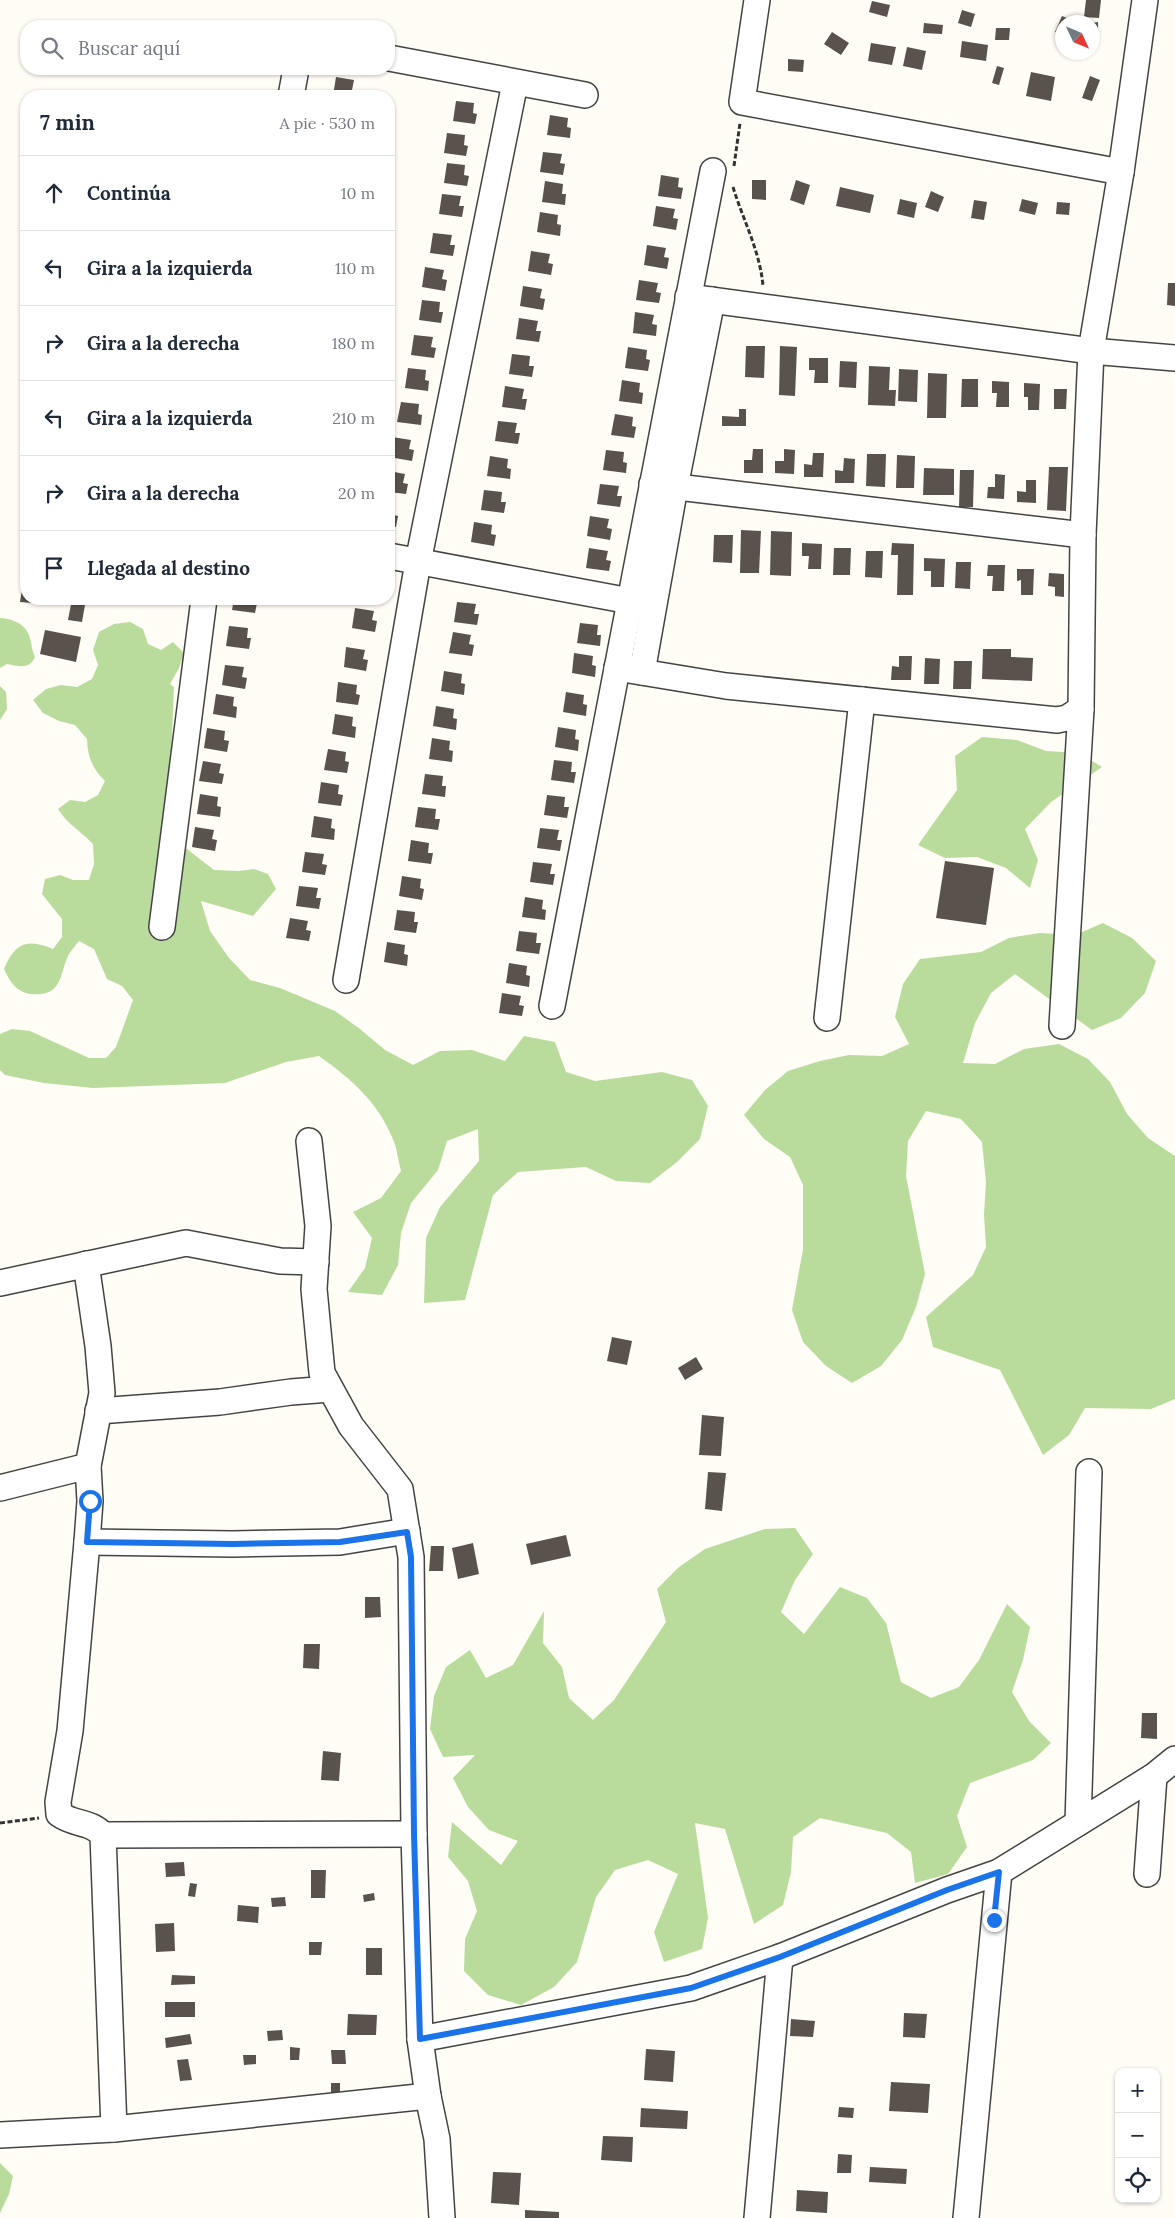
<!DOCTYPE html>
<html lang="es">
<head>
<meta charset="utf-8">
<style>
  body { margin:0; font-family:Lora,serif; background:#f6f6f7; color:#1f2937 }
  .controls { position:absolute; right:15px; bottom:15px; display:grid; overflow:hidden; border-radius:10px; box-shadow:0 1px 4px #0004 }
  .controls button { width:45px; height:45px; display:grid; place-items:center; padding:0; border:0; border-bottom:1px solid #e0e1e3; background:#fff; color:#1f2937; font:25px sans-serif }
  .compass { position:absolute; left:1055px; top:15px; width:45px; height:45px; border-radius:50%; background:#fff; box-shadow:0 1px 4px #0004; rotate:134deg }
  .stop { position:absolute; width:15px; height:15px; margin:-11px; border:4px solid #1a73e8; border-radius:50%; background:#fff }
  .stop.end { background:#1a73e8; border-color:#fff; box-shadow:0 1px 5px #0008 }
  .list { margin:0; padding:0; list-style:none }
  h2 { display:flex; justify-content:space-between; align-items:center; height:65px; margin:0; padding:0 20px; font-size:21px }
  h2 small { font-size:16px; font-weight:400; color:#747a83 }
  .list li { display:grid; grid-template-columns:32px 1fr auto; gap:15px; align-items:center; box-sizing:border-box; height:75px; padding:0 20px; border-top:1px solid #e0e1e3 }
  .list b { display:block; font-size:19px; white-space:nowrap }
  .list em { font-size:16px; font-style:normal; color:#747a83 }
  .icon { flex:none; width:28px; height:28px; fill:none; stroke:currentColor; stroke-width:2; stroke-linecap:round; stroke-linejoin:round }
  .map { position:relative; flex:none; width:1175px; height:2218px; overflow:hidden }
  .search { position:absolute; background:#fff; box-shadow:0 1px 4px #0004; left:20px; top:20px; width:375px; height:55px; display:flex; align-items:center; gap:12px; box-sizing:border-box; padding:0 18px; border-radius:20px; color:#747a83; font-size:19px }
  .panel { position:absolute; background:#fff; box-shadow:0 1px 4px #0004; left:20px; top:90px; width:375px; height:515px; border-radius:20px }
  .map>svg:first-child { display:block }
</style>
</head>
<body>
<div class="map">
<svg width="1175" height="2218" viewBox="0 0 1175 2218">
  <rect width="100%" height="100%" fill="#fffdf5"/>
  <g fill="#b9dc9c">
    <path d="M0,618C9,618 24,623 28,633C32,641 31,649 35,657C29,670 19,666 7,664L0,668Z"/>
    <path d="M130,622L143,629L148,644L161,650L173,642L184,653L179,668L170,684L174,687L168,832L178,842L214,870L239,871L254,869L268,874L276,889L253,916L201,901L210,931L229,958L250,980L280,988L335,1011L360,1029L385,1050L413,1065L440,1051L472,1050L505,1061L524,1036L555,1042L566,1072L595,1081L662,1072L692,1080L708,1106L700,1139L677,1162L650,1183L616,1181L586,1167L518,1172L493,1195L465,1300L424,1303L426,1238L440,1207L479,1161L478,1129L447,1141L438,1170L411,1203L401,1233L398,1265L382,1295L348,1292L365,1268L372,1238L353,1212L381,1198L401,1171C398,1160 397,1147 392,1137C377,1101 350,1078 319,1056L286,1062L225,1083L93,1088L44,1083L5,1075L0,1070V1034L12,1029L30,1031L89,1058H106L116,1047L133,1000L122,986L107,979L94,949L79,941C76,945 72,949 69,954C59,973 64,997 31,994C16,992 10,982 4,969C15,943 26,938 53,949L62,937V919L42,894L45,879L60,875L73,880H89L94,864L93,844C80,830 68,825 58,809L70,800L85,802L98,795L105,781C92,768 88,758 87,739L75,725L59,721L43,713L33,700L46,689L61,685L77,687L92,679L98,665L93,650L99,632L114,624Z"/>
    <polygon points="0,686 6,692 7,709 0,720"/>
    <polygon points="982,737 1017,740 1046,751 1079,753 1102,767 1051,802 1025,829 1038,860 1030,888 1006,868 977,857 945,858 918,845 957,790 955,756"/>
    <polygon points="1103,923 1132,938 1156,961 1145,993 1121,1018 1092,1030 1015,974 991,993 975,1023 963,1063 995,1064 1024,1049 1059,1044 1088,1059 1110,1082 1127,1114 1148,1138 1175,1156 1175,1399 1151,1409 1085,1408 1069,1435 1043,1455 1000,1370 933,1347 926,1317 973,1275 986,1247 984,1215 986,1182 982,1142 961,1119 926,1111 908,1141 906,1176 925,1274 916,1307 902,1340 881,1366 852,1383 826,1366 803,1342 792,1310 803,1249 803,1185 790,1157 764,1139 744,1115 765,1090 788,1071 820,1061 849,1055 882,1056 909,1044 895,1017 903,984 920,959 981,952 1009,938 1040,933 1075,935"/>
    <polygon points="795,1528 813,1554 795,1580 781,1612 804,1634 840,1587 867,1598 886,1623 901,1682 931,1698 959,1687 979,1660 1007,1604 1030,1627 1023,1660 1012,1692 1029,1721 1051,1743 1033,1760 970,1783 957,1816 967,1847 948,1874 915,1883 911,1852 887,1833 820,1818 793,1837 791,1872 783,1905 754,1924 725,1829 695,1823 708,1918 702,1949 664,1962 654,1932 678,1874 648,1860 615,1870 596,1897 577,1962 554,1987 521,2005 488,1995 464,1971 465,1939 477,1911 468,1881 448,1857 452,1822 501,1865 518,1841 489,1830 468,1807 453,1778 475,1755 443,1757 430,1729 434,1696 446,1667 470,1650 486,1678 513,1665 544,1611 543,1643 562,1667 569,1698 593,1720 614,1700 666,1622 657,1589 679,1567 705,1549 765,1529"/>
    <polygon points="0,2163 13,2176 9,2194 0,2213"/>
  </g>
  <g fill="#5a524d">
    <polygon points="1086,0 1101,0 1099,18 1084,17"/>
    <polygon points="872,1 890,5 887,17 869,12"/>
    <polygon points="962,10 975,14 971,27 958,23"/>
    <polygon points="1062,16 1074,21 1062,22 1062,35 1055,32"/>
    <polygon points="1098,22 1098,43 1092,43 1092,23"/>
    <polygon points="924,23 943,25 942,34 923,33"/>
    <polygon points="996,28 1010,28 1009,40 995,40"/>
    <polygon points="832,32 849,43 841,55 824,44"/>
    <polygon points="962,41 988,45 986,61 960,57"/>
    <polygon points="871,43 896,47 892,65 868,61"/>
    <polygon points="907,47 926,51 922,70 903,66"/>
    <polygon points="788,59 804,60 803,72 788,71"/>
    <polygon points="997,66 1004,68 999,85 992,83"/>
    <polygon points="1031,72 1055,77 1051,101 1026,96"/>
    <polygon points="1090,76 1100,80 1092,101 1082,98"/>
    <polygon points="336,77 354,80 352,90 357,90 356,96 333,96"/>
    <polygon points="456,101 474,103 473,113 477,114 475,124 453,121"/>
    <polygon points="550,115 568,118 567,127 571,128 570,138 547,135"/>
    <polygon points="447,133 465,135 464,145 468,146 466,156 444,153"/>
    <polygon points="543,152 562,154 560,163 565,164 563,175 540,172"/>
    <polygon points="447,163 465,165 464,175 469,176 467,186 444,183"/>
    <polygon points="661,175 679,178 678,187 683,188 681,199 658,196"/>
    <polygon points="752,180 766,180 766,200 752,199"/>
    <polygon points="796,180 810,185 804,205 790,200"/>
    <polygon points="545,181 563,184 562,194 566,194 565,205 542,202"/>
    <polygon points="840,187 874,195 870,213 836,206"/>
    <polygon points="931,191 944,197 938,212 925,207"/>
    <polygon points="442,194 461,196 459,206 464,206 462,217 439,214"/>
    <polygon points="900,199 917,203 914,218 897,214"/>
    <polygon points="1022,199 1038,203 1035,215 1019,211"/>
    <polygon points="974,200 987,202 984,220 971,218"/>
    <polygon points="1057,202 1070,203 1069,215 1056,214"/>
    <polygon points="656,206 675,209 673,218 678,219 676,230 653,226"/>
    <polygon points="540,212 558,215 557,224 561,225 560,236 537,232"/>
    <polygon points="433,233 452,235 450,245 455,245 453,256 430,253"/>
    <polygon points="647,245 666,248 664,257 669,258 667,269 644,265"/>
    <polygon points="531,251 550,254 548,263 553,264 551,275 528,271"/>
    <polygon points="425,267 444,270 442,279 447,280 445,291 422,287"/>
    <polygon points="639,280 658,283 656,292 661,293 659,303 636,300"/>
    <polygon points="1168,283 1175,283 1175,306 1167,305"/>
    <polygon points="523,286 542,289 540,298 545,299 543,310 520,306"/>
    <polygon points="422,300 440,302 439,312 443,312 441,323 419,320"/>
    <polygon points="635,312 654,315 652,324 657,325 656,336 633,333"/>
    <polygon points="519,318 538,321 536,331 541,331 539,342 516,339"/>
    <polygon points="414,335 433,337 431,347 436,348 434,358 411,355"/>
    <polygon points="746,346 765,346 764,378 745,377"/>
    <polygon points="780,346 797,347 795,396 779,395"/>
    <polygon points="628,347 647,350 646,359 650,360 648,371 625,368"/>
    <polygon points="512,354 530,356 529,366 534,366 532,377 509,374"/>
    <polygon points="809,358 828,358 828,383 814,383 815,370 809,370"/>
    <polygon points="840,361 857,362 856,388 839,387"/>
    <polygon points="869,366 890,367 889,390 896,390 895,406 868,405"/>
    <polygon points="408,368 426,370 425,380 429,381 428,391 405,388"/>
    <polygon points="899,369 918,370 917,402 898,401"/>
    <polygon points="928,373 947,374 946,418 927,418"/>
    <polygon points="962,379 978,379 978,407 961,407"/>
    <polygon points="622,380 640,383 639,392 643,393 642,404 619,401"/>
    <polygon points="992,381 1009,382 1009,407 996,407 997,393 992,393"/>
    <polygon points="1024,383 1040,384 1039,410 1028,410 1028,397 1024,397"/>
    <polygon points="505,386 524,389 522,399 527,399 525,410 502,407"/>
    <polygon points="1054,389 1067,389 1066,409 1054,409"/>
    <polygon points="401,402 419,404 418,414 422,415 421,425 397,422"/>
    <polygon points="739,409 746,409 746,426 722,426 722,416 739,417"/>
    <polygon points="615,414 633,417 632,426 636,427 634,438 611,435"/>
    <polygon points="498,421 517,423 515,433 520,433 518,444 495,441"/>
    <polygon points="392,437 411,440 409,449 414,450 412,461 389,457"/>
    <polygon points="753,449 763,449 763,473 744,473 744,460 752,460"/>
    <polygon points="784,449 795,450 794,474 775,473 775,461 784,461"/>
    <polygon points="606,450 624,452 623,462 627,463 626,473 603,470"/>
    <polygon points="813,453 824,453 823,477 804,477 804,464 812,465"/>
    <polygon points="867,454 886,454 885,487 866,486"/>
    <polygon points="897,455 915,456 914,488 896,488"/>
    <polygon points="490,456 508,459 507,468 511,469 510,479 487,476"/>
    <polygon points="844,458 855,459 854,483 835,483 835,470 843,471"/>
    <polygon points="1049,467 1068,467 1066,511 1047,510"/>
    <polygon points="924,468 954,469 954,495 923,495"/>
    <polygon points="960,470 974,470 973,507 959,507"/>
    <polygon points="389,471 405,474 403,483 408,484 406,494 389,492"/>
    <polygon points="995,474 1005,475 1004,499 987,498 988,487 995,487"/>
    <polygon points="1026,480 1036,480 1036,503 1017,502 1017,491 1026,492"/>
    <polygon points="600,484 619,486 617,496 622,496 620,507 597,504"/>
    <polygon points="484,490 502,492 501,502 506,502 504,513 481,510"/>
    <polygon points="389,505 395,506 394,515 398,516 396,527 389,526"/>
    <polygon points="590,516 609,519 607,528 612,529 610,540 587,536"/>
    <polygon points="474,522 492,525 491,534 496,535 494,546 471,542"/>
    <polygon points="741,530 761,531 759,573 740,573"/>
    <polygon points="771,531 792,532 791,576 770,575"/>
    <polygon points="714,535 733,535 732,563 713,562"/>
    <polygon points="802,543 822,544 821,569 808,569 809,556 802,556"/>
    <polygon points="892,543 914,544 913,595 897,595 898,555 891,555"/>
    <polygon points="589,548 608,551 606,560 611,561 609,571 586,568"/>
    <polygon points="834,548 851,548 850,575 833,575"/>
    <polygon points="866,551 883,551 882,578 865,577"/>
    <polygon points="924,558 945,559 944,587 931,587 931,571 924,571"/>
    <polygon points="956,562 971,562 970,589 955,588"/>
    <polygon points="988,565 1005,565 1004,591 992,591 993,576 987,576"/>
    <polygon points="1017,569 1034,569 1033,595 1021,595 1021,580 1017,581"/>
    <polygon points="1049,573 1064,574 1064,597 1055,596 1055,587 1048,586"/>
    <polygon points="22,589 26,590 26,599 44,599 44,604 20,602"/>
    <polygon points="72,599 86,599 82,622 68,620"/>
    <polygon points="234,599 253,599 253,602 257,603 255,613 232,610"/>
    <polygon points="457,602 476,604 474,614 479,614 477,625 454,622"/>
    <polygon points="355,608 374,611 372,620 377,621 375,632 352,628"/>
    <polygon points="580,623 598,625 597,635 601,635 600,646 577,643"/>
    <polygon points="229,626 248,628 247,638 251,638 249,649 226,646"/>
    <polygon points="45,630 81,637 76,662 40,654"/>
    <polygon points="453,632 471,635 469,644 474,645 472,656 449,653"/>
    <polygon points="346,647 365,650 363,659 368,660 366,671 344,667"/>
    <polygon points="983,649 1011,649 1011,657 1033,658 1032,681 982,679"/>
    <polygon points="574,653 593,656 592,665 596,666 595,677 572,673"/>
    <polygon points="899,656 912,656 911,680 891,680 892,666 899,667"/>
    <polygon points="925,658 940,659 939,684 924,684"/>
    <polygon points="954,661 972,661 971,689 953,689"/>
    <polygon points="225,665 244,667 242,677 247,678 245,689 222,685"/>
    <polygon points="444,671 462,674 461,683 465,684 464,695 441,691"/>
    <polygon points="338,682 357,685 356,694 360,695 358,705 336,702"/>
    <polygon points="566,692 584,695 583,704 587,705 586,716 563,712"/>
    <polygon points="216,694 234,697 233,706 237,707 236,718 213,714"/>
    <polygon points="436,706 454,709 453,718 457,719 456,730 433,726"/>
    <polygon points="335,714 353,717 352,726 356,727 355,738 332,734"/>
    <polygon points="558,727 576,730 575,739 579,740 578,751 555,747"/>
    <polygon points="207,728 225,731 224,740 229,741 227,752 204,748"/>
    <polygon points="432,738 450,741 449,750 453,751 452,762 429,759"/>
    <polygon points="328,749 346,752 345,761 349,762 347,773 324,770"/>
    <polygon points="554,760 572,762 571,772 576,772 574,783 551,780"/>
    <polygon points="203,761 221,764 219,773 224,774 222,784 199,781"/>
    <polygon points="425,774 443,776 442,786 446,786 445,797 422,794"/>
    <polygon points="321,782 339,785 338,794 343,795 341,806 318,803"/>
    <polygon points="200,794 218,797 217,806 221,807 220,817 197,814"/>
    <polygon points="547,795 565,797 564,807 569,807 567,818 544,815"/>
    <polygon points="418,807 436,809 435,819 440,819 438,830 415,827"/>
    <polygon points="314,816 332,819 331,828 335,829 334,840 311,837"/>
    <polygon points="195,827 214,830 212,839 217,840 215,851 192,847"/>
    <polygon points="540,828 559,830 557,840 562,840 560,851 537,848"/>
    <polygon points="411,840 429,843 428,853 433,853 431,864 408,861"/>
    <polygon points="305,852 324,854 322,864 327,865 325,875 302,872"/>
    <polygon points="945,861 994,868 986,925 936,918"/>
    <polygon points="533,862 552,864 550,874 555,874 553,885 530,882"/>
    <polygon points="402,876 421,879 420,888 424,889 422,900 399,896"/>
    <polygon points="299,886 318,888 316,898 321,898 319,909 296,906"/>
    <polygon points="525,897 543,900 542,909 546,910 545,920 522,917"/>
    <polygon points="397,910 415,912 414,922 418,922 416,933 394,930"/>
    <polygon points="290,918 308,921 306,930 311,931 309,941 286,938"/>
    <polygon points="519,931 537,933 536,943 541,943 539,954 516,951"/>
    <polygon points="387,942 405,945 404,954 408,955 407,966 384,962"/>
    <polygon points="509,963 527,966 526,975 530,976 529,987 506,983"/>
    <polygon points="502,993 521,996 519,1005 524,1006 522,1016 499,1013"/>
    <polygon points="612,1337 632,1341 627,1365 607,1361"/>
    <polygon points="696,1357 703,1369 685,1380 678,1368"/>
    <polygon points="702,1415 724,1417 721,1456 699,1455"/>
    <polygon points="708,1472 726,1473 722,1511 705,1509"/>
    <polygon points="566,1535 571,1556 531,1565 526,1544"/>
    <polygon points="473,1543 479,1574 458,1579 452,1548"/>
    <polygon points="431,1546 444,1546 443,1571 429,1571"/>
    <polygon points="365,1597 380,1597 381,1617 365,1618"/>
    <polygon points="304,1644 320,1644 319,1669 303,1668"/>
    <polygon points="1142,1713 1157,1713 1157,1739 1141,1738"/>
    <polygon points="323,1751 341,1753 339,1781 321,1780"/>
    <polygon points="184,1862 185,1876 166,1877 165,1863"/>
    <polygon points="311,1870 326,1870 325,1898 311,1898"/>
    <polygon points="190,1883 197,1884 195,1897 188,1896"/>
    <polygon points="374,1893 375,1900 364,1902 363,1895"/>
    <polygon points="285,1897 286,1906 272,1907 271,1898"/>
    <polygon points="238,1905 259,1907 258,1923 237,1921"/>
    <polygon points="174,1923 175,1951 156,1952 155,1924"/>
    <polygon points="309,1942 322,1942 321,1955 309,1955"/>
    <rect x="366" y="1948" width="16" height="27"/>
    <polygon points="172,1975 195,1976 195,1984 171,1985"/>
    <rect x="165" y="2002" width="30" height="15"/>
    <polygon points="904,2013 927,2014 925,2038 903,2037"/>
    <polygon points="348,2014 377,2015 376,2035 347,2035"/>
    <polygon points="791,2019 815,2021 813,2037 790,2036"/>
    <polygon points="282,2030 283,2040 268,2041 267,2031"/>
    <polygon points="190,2034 192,2044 166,2048 165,2038"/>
    <polygon points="290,2047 300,2048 299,2060 290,2060"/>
    <polygon points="646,2049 675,2051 673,2082 644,2080"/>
    <polygon points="331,2050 345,2050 346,2064 332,2064"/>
    <polygon points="243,2055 256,2055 256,2064 244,2065"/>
    <polygon points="188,2059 192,2080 180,2081 177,2060"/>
    <polygon points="891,2082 930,2084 928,2113 889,2111"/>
    <polygon points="331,2083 340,2083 340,2093 331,2094"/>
    <polygon points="839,2107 854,2108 853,2118 838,2117"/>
    <polygon points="641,2108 688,2111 687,2129 640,2127"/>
    <polygon points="603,2136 633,2137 632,2162 601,2160"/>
    <polygon points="838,2154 852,2155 851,2173 837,2173"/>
    <polygon points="870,2167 907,2169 906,2184 869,2182"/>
    <polygon points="493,2172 521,2173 519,2205 491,2203"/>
    <polygon points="797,2190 828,2192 827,2213 796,2211"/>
    <polygon points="525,2210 559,2212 559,2218 525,2218"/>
  </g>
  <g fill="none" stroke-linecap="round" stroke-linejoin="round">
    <defs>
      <g id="minor">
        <polyline points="757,0 742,102 1121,172"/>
        <polyline points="389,58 585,95"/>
        <polyline points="291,96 296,69"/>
        <polyline points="688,297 1091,351 1175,358"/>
        <polyline points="652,484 1083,535"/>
        <polyline points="389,556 630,601"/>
        <polyline points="617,668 726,686 1057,720 1067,718 1081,709"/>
        <polyline points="642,672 675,487 712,300"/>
        <polyline points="162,927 204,599"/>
        <polyline points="346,980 418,562 515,83"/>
        <polyline points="552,1006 713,171"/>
        <polyline points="827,1018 862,700"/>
        <polyline points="1062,1026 1081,709 1083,535 1091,351 1121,172 1145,0"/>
        <polyline points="309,1141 318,1226 314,1289 322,1373 351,1426 400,1489 411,1557 414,1834 420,2039 428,2096 437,2139 442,2218"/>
        <path d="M86,1264L98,1346L102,1393L88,1466L90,1501L87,1542L70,1731L58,1802L59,1814C74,1825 91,1821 103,1835L114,2129L428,2096"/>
        <polyline points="0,1283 186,1243 280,1261 316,1262"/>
        <polyline points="98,1411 220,1402 291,1392 330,1389"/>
        <polyline points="0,1488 88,1466"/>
        <polyline points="87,1542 233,1544 340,1542 407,1531"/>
        <polyline points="1078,1823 1089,1472"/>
        <polyline points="103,1835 414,1834"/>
        <polyline points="1147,1874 1154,1776"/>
        <polyline points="420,2039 691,1988 780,1957 947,1890 999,1872 1154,1776 1175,1759"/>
        <polyline points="0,2135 114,2129"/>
        <polyline points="757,2218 780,1957"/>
        <polyline points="966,2218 999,1872"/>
      </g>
    </defs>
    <use href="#minor" stroke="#444" stroke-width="28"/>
    <g stroke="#333" stroke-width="3" stroke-dasharray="5 2.5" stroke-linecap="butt">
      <polyline points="734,166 740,123"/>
      <path d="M733,187C743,220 760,251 763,286"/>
      <polyline points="0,1823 39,1818"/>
    </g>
    <use href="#minor" stroke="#fff" stroke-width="25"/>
  </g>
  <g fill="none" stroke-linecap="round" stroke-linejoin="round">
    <polyline stroke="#1a73e8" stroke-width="6" points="90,1501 87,1542 233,1544 340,1542 407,1532 411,1557 414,1834 420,2039 691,1988 780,1957 947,1890 999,1872 994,1920"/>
  </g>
</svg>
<div class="controls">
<button>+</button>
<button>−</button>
<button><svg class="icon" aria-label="locate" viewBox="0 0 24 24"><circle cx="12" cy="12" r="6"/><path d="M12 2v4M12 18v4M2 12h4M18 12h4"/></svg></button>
</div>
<svg class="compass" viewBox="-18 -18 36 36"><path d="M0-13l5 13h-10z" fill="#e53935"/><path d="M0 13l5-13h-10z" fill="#747a83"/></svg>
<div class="stop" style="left:90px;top:1501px"></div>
<div class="stop end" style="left:994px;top:1920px"></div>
<div class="search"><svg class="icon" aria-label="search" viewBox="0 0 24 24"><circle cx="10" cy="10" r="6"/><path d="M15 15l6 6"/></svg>Buscar aquí</div>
<section class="panel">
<h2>7 min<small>A pie · 530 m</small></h2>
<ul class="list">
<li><svg class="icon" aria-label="ahead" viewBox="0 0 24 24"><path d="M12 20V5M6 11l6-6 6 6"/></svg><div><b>Continúa</b></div><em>10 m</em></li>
<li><svg class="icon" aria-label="left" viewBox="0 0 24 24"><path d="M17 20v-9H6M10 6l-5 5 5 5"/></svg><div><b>Gira a la izquierda</b></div><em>110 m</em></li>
<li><svg class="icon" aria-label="right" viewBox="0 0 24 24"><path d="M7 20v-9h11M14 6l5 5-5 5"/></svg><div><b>Gira a la derecha</b></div><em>180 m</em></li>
<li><svg class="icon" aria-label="left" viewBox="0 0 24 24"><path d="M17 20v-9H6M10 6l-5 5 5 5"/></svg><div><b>Gira a la izquierda</b></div><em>210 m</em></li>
<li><svg class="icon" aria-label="right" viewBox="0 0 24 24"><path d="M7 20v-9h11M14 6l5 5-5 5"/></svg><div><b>Gira a la derecha</b></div><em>20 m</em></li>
<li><svg class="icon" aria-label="arrive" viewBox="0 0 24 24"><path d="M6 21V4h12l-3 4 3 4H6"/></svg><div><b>Llegada al destino</b></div></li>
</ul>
</section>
</div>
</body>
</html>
